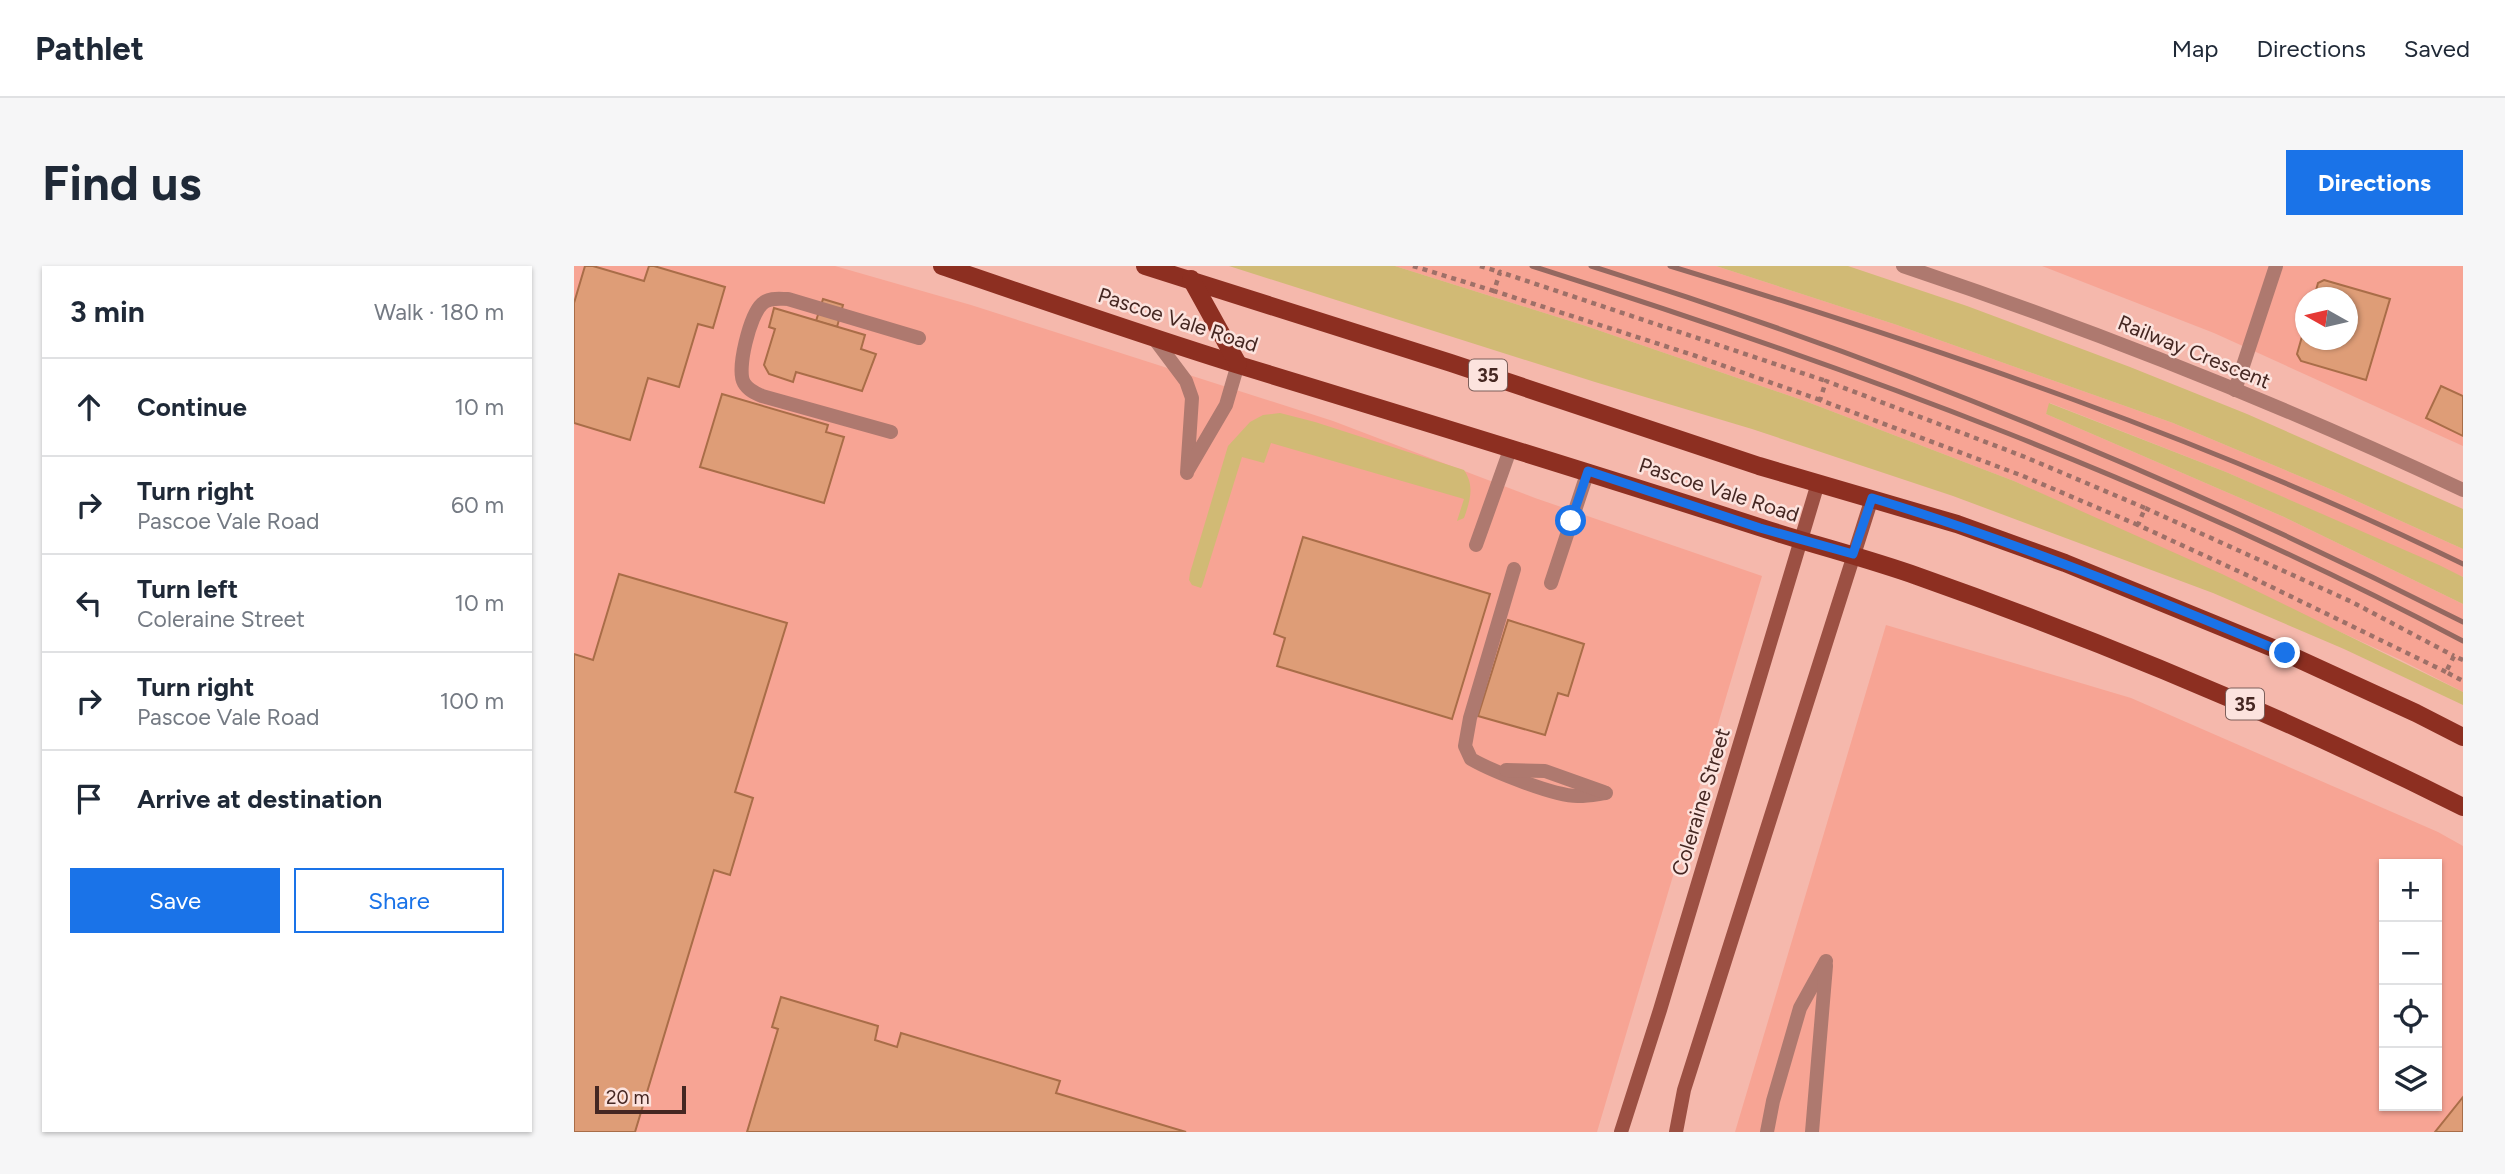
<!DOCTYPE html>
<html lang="en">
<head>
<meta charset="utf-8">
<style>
  body { margin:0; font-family:Figtree,sans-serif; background:#f6f6f7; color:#1f2937 }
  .controls { position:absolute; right:21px; bottom:21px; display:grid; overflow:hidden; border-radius:0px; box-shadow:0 2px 5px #0004 }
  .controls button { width:63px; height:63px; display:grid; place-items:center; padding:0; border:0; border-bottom:2px solid #e0e1e3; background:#fff; color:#1f2937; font:35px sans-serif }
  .compass { position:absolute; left:1721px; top:21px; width:63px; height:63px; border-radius:50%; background:#fff; box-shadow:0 2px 5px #0004; rotate:278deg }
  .scale { position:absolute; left:21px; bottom:18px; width:91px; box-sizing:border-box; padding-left:7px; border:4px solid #452722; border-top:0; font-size:19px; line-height:24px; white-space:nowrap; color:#452722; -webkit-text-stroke:5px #fce3de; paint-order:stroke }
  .stop { position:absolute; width:21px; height:21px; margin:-16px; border:5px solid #1a73e8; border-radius:50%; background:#fff }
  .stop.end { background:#1a73e8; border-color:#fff; box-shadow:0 2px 7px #0008 }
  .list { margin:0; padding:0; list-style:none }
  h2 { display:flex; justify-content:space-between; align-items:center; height:91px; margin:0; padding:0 28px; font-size:30px }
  h2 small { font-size:23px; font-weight:400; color:#747a83 }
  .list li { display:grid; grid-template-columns:46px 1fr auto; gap:21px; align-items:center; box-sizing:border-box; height:98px; padding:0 28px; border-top:2px solid #e0e1e3 }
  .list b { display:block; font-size:26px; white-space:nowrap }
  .list p { margin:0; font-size:23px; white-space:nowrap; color:#747a83 }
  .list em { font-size:23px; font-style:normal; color:#747a83 }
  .actions { display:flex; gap:14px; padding:21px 28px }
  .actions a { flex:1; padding:16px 0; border:2px solid #1a73e8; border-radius:0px; text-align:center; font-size:24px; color:#1a73e8 }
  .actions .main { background:#1a73e8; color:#fff }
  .icon { flex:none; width:38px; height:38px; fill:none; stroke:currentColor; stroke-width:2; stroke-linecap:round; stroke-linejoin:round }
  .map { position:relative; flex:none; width:1889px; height:866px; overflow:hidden; border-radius:0px }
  header { display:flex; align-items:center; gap:42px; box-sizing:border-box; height:98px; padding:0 35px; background:#fff; border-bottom:2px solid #e0e1e3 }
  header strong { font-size:33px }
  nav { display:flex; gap:38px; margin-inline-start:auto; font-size:24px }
  .intro { display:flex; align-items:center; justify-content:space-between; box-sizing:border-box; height:168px; padding:0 42px }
  h1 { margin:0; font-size:49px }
  .button { padding:18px 32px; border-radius:0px; background:#1a73e8; color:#fff; font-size:24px; font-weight:700 }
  main { display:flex; gap:42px; padding:0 42px }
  aside { flex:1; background:#fff; border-radius:0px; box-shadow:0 2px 5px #0004 }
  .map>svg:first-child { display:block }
</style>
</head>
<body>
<header>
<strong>Pathlet</strong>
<nav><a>Map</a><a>Directions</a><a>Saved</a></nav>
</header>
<div class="intro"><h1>Find us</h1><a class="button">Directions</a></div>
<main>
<aside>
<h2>3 min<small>Walk · 180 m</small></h2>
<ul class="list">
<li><svg class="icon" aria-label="ahead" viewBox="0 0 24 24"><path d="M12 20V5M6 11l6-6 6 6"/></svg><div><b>Continue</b></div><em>10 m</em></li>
<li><svg class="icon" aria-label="right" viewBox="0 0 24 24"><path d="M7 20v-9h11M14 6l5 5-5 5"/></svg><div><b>Turn right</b><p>Pascoe Vale Road</p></div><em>60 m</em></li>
<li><svg class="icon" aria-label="left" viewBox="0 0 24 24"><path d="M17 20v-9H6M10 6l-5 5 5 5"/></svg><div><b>Turn left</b><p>Coleraine Street</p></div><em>10 m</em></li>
<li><svg class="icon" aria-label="right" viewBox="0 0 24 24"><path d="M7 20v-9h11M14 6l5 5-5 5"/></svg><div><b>Turn right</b><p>Pascoe Vale Road</p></div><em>100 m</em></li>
<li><svg class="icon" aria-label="arrive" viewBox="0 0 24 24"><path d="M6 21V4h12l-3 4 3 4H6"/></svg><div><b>Arrive at destination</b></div></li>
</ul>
<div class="actions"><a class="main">Save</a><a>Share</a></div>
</aside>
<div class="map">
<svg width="1889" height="866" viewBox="0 0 1889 866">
  <rect width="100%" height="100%" fill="#f5b8ac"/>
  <g fill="#f7a494" fill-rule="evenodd">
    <polygon points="0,0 261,0 397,39 759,155 961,232 1188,310 1023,866 0,866"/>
    <polygon points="821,0 1142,0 1323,59 1599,157 1756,223 1889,283 1889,311 1652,206 1476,137 1472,148 1710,251 1889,338 1889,426 1827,394 1440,215 1231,135 1012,60"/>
    <path d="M1468,0H1889V180L1640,67ZM1731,32H1773V74H1731Z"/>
    <path d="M1312,359L1557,432L1864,566L1889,580V866H1161ZM1810,598H1863V840H1810Z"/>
  </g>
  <g fill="#d1ba75">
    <polygon points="655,0 821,0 1012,60 1231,135 1440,215 1648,308 1889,426 1889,439 1770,383 1639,327 1379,230 1178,163 1021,116"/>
    <polygon points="1142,0 1274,0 1393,40 1556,101 1673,148 1889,243 1889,283 1756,223 1599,157 1323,59"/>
    <polygon points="1475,137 1652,206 1865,299 1889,311 1889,338 1710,251 1472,148"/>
    <path d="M706,147L741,156L890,204C901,220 896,235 890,252L883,255L890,233L697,177L690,197L668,191L628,320L627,322L618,319L615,314L616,307L654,180L676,156L689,149Z"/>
  </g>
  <g fill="#de9d77" stroke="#a96d48" stroke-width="2">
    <polygon points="11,0 19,0 70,15 75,0 80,0 151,21 139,62 124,58 105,121 74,112 56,174 0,157 0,37"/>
    <polygon points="1750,14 1816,33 1792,114 1727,95 1723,88 1731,60 1731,74 1773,74 1773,32 1740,32 1744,17"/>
    <polygon points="249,33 269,39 263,61 242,55"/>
    <polygon points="200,42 291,69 287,83 302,88 288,125 222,106 219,116 195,108 190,99 201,63 195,61"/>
    <polygon points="1867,120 1889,130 1889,170 1852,152"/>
    <polygon points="148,128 254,159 252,166 270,171 250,237 126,201"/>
    <polygon points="729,271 916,328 878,453 703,400 711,372 700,368"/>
    <polygon points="45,308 213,357 161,526 179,532 156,609 140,604 61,866 0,866 0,388 19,394"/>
    <polygon points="934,354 1010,378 994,430 984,427 971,469 904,450"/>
    <polygon points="207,731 304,760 301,774 323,781 327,767 486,815 482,827 612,866 173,866 204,763 198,761"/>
    <polygon points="1889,831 1889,866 1861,866"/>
  </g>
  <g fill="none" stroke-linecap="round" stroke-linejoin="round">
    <g stroke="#9e7068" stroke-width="4.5" stroke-dasharray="5 5" stroke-linecap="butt">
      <polyline points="839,0 920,25"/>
      <polyline points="906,0 926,6"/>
      <polyline points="1246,134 1122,90 920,25 926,6 1252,115"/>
      <polyline points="1564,259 1449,210 1246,134 1252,115 1451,191 1571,242"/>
      <polyline points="1889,394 1880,390 1872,406 1889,415"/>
      <polyline points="1872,406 1677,311 1564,259 1571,242 1778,336 1880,390"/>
    </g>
    <g stroke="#ae796f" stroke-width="14">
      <polyline points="579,71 612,115 618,132 613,207"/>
      <path d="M317,166L188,130C181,127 174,124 170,117C162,104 176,49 188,38C195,31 206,33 214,33L345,72"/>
      <polyline points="614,204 652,139 664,98"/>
      <polyline points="902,279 937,181"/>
      <path d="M940,303L896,452L891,480L897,493C918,505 982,531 1005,530C1014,530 1024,528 1032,527"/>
      <polyline points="977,317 1014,205"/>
      <polyline points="932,504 971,505 1030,526"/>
      <polyline points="1193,866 1199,835 1226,742 1252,695"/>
      <polyline points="1238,866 1252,700"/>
    </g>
    <g stroke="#ae796f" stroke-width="14">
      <path d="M1329,0C1520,64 1707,138 1889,224"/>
      <polyline points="1661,124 1702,0"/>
    </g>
    <g stroke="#9c5043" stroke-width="14">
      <polyline points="1047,866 1086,744 1244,217"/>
      <polyline points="1102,866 1110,824 1298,232"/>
    </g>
    <g stroke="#8d2f21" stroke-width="18">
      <path d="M368,0C468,34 568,69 668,100C842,153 1015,206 1188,262C1240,279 1292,292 1343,310C1530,376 1712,452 1889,541"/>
      <polyline points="571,0 877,97 1185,200 1383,258 1491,297 1711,387 1842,447 1889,471"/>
      <polyline points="617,13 664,98"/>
    </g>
    <g stroke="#946860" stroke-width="5">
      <path d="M958,0C1277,101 1592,218 1889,375"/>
      <path d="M1017,0C1317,94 1609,214 1889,356"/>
      <path d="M1096,0C1366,82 1635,174 1889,298"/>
    </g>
  </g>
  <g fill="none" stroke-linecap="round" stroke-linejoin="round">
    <path stroke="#1a73e8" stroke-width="9" d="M997,255L1014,205L1186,262L1279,288L1298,232C1439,275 1575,330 1711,387"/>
  </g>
  <g text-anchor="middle" stroke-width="5" stroke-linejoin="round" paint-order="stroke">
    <g fill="#fce3de" stroke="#7c5f5a" stroke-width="2">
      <rect x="895" y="93.5" width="38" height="31" rx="5"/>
      <rect x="1652" y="422.5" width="38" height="31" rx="5"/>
    </g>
    <g font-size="19" font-weight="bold" fill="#452722">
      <text x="914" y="116">35</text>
      <text x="1671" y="445">35</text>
    </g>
    <g font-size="21" fill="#452722" stroke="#fce3de">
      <text transform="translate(604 54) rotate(18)" y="7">Pascoe Vale Road</text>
      <text transform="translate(1620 86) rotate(22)" y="7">Railway Crescent</text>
      <text transform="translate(1145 224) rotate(18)" y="7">Pascoe Vale Road</text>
      <text transform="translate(1127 536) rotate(-73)" y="7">Coleraine Street</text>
    </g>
  </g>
</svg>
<div class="controls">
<button>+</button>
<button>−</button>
<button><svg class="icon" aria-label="locate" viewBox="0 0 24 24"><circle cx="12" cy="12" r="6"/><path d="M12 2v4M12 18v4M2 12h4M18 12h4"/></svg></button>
<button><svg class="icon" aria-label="layers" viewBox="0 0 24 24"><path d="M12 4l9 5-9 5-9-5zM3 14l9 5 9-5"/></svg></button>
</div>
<svg class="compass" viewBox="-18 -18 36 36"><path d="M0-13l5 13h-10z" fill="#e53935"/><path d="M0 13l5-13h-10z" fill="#747a83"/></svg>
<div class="scale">20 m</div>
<div class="stop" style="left:997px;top:255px"></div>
<div class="stop end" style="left:1711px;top:387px"></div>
</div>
</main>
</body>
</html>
